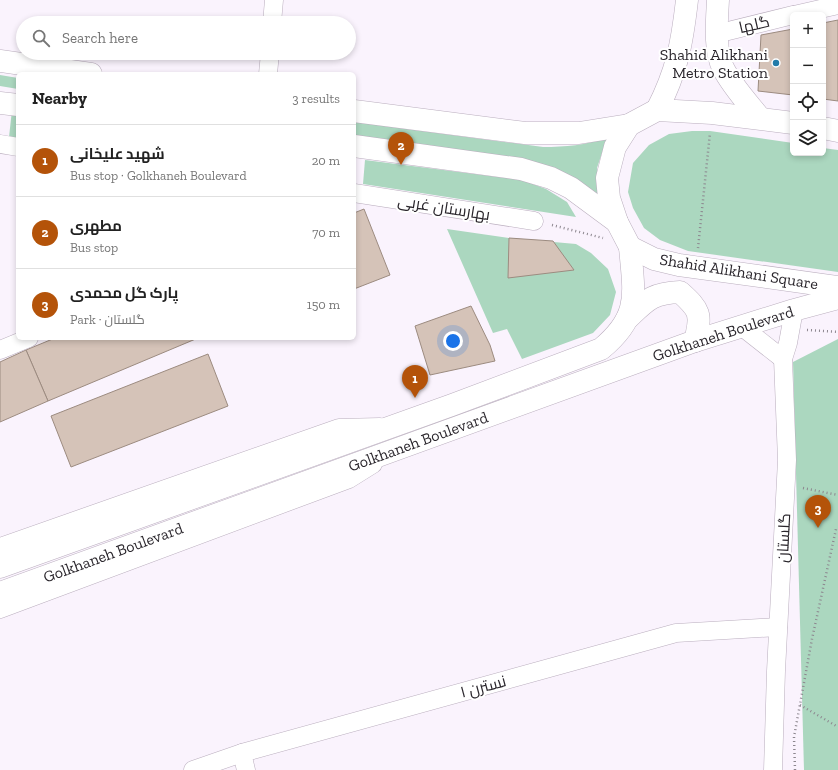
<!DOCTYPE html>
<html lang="en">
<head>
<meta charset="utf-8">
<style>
  body { margin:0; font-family:"Zilla Slab",Cairo,serif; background:#f6f6f6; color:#222 }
  .controls { position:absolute; right:12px; top:12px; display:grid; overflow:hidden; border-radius:6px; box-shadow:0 2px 6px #0003 }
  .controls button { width:36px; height:36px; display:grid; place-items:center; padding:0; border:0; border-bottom:1px solid #e0e0e0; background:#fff; color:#222; font:20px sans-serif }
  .you { position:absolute; left:453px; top:341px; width:14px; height:14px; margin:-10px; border:3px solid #fff; border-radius:50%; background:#1a73e8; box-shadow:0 0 0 6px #1a73e833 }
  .badge { display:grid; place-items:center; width:26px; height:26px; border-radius:50%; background:#b45309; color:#fff; font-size:13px; font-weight:700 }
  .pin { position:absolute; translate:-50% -33px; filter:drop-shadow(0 1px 2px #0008) }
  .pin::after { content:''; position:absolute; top:21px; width:14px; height:12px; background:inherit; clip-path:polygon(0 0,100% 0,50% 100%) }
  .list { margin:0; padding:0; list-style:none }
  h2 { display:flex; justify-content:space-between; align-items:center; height:52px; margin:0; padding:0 16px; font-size:17px }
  h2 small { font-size:13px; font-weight:400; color:#767676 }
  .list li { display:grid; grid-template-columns:26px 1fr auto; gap:12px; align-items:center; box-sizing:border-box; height:72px; padding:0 16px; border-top:1px solid #e0e0e0 }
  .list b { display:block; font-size:15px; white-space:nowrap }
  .list p { margin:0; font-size:13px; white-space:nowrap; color:#767676 }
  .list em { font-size:13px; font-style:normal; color:#767676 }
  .icon { flex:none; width:22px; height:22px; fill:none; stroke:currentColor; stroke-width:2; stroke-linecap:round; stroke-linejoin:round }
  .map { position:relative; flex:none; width:838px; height:770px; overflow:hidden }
  .search { position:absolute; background:#fff; box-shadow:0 2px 6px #0003; left:16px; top:16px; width:340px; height:44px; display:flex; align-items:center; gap:10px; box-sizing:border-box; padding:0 14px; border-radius:22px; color:#767676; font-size:15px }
  .panel { position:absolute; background:#fff; box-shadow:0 2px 6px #0003; left:16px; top:72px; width:340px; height:268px; border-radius:6px }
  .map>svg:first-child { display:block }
</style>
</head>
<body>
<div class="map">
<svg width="838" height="770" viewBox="0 0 838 770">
  <rect width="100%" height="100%" fill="#faf3fd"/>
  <g fill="#abd7bf">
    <polygon points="0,75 18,78 18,89 0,86"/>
    <polygon points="12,110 18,111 18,138 9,137"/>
    <path d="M354,122L543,147C566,147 585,145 607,138L597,168L599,195L579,182L354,137Z"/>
    <polygon points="692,131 710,131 793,143 793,153 823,153 823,148 838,150 838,272 688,251 660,240 644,228 633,208 628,192 633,163 649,145 669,134"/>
    <polygon points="365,160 522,180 546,189 567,202 576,217 363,184"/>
    <polygon points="447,229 509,238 576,244 591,253 608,269 616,292 610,315 593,333 522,359 507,329 493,333"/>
    <polygon points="838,339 838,770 804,770 793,362"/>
  </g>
  <g fill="#d5c3b8" stroke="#9c8b80">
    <polygon points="838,20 838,101 823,99 823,23"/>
    <polygon points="793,29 793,95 758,91 761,35"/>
    <polygon points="364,209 390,275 354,289 354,213"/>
    <polygon points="509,238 553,241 574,270 508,278"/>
    <polygon points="471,306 490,345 495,361 430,375 415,326"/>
    <polygon points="55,338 198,338 48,401 26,350"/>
    <polygon points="26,350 48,401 0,422 0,362"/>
    <polygon points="208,354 228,406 71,467 51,416"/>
  </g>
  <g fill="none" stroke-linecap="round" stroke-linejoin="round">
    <defs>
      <g id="minor">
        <polyline points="794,15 838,5"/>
        <polyline points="272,23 274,0"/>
        <polyline points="716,34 793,15"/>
        <polyline points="268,74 270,53"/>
        <polyline points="0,144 18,147"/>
        <polyline points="354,193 534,221"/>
        <polyline points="741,326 783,359"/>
        <polyline points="0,350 29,338"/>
        <polyline points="0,547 339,428 380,427"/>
        <polyline points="0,609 349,479 373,464"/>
        <polyline points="242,753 246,770"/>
        <polyline points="193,770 242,753 676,633 778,627"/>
        <polyline points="773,770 776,671 787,460 783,359 788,343 794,310"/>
      </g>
      <g id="major">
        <path d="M718,0C717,20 714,49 723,68C732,86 747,102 760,118"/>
        <polyline points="0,61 91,74"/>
        <polyline points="0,103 18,105"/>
        <path d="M657,110C677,71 682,44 687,0"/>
        <polyline points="354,111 525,133 579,133 629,125"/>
        <polyline points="793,123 712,113 657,110 629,125 615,147 607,178 609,198 617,222 630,247 654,259 679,265 838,287"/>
        <polyline points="823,128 838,131"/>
        <polyline points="354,146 521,169 551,178 571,188 617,222"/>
        <path d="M627,319C647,300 652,293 680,292C700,310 702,314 695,341"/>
        <path d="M0,567L452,405L601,349C641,316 634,294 630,247"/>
        <polyline points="0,593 695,341 794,310 838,298"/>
      </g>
    </defs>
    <use href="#minor" stroke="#baaebe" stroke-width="19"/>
    <use href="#major" stroke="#baaebe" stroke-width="23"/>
    <g stroke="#8d878f" stroke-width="2.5" stroke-dasharray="1 3" stroke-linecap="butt">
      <polyline points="552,225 603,238"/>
      <polyline points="698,248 710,133"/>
      <polyline points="807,330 838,332"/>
      <polyline points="803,488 838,495"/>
      <polyline points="800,705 838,727"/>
      <polyline points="795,770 794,737 812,639 836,529 838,530"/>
    </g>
    <use href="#minor" stroke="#fff" stroke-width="18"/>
    <use href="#major" stroke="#fff" stroke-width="22"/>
  </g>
  <circle fill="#227ba9" stroke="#fff" stroke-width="1.5" cx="776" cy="63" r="4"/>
  <g text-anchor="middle" stroke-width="4" stroke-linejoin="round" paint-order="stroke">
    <g font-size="16" fill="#2a262c" stroke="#fff">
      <text transform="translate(754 24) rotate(-13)" y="6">گلها</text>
      <text transform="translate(444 207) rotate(9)" y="6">بهارستان غربی</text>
      <text transform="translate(739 271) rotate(9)" y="6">Shahid Alikhani Square</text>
      <text transform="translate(723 333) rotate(-18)" y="6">Golkhaneh Boulevard</text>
      <text transform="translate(418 441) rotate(-20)" y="6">Golkhaneh Boulevard</text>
      <text transform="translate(783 538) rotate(-87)" y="6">گلستان</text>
      <text transform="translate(113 552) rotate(-20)" y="6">Golkhaneh Boulevard</text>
      <text transform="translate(483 686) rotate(-15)" y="6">نسترن ۱</text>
    </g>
    <g font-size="16" fill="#2a262c" stroke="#fff" text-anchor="end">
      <text x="768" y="60">Shahid Alikhani<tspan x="768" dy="18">Metro Station</tspan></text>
    </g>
  </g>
</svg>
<div class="controls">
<button>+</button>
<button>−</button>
<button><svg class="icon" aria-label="locate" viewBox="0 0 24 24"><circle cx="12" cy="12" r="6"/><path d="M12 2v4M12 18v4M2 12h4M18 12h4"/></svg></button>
<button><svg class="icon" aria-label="layers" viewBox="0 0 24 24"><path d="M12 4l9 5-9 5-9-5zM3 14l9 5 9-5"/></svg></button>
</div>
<div class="you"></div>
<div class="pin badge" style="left:415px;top:398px">1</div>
<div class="pin badge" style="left:401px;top:165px">2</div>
<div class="pin badge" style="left:818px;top:528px">3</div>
<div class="search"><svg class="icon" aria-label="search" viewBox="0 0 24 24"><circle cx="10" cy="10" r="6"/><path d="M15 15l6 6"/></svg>Search here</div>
<section class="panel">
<h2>Nearby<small>3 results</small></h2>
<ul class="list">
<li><span class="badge">1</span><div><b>شهید علیخانی</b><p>Bus stop · Golkhaneh Boulevard</p></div><em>20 m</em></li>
<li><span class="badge">2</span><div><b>مطهری</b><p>Bus stop</p></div><em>70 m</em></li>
<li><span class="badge">3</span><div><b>پارک گل محمدی</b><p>Park · گلستان</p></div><em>150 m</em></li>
</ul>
</section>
</div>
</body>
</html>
